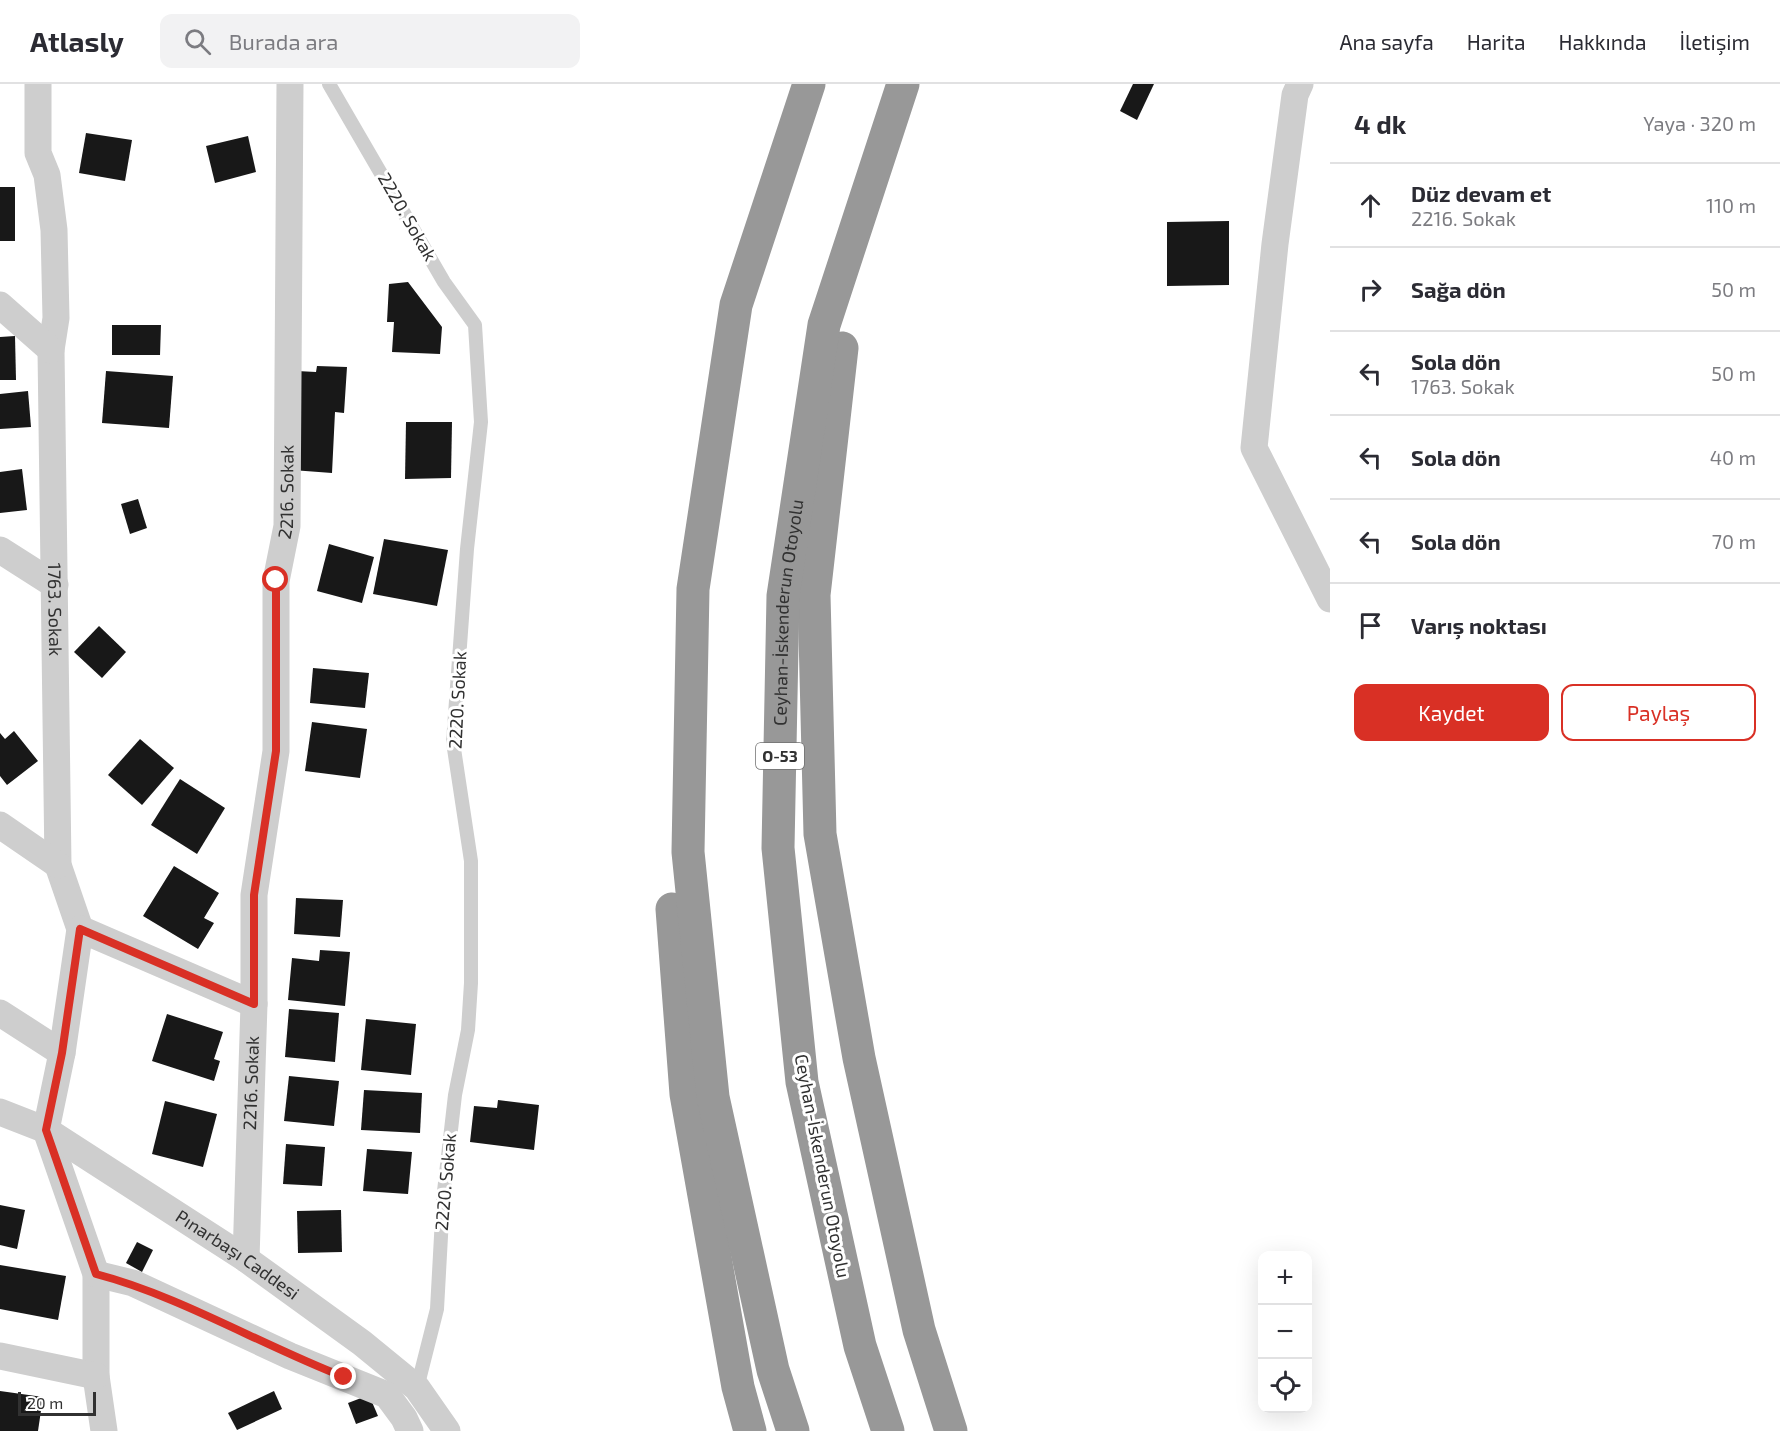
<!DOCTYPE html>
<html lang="tr">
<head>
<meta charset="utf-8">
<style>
  body { margin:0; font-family:"Exo 2",sans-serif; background:#f2f2f3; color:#2b2b33 }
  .controls { position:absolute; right:18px; bottom:18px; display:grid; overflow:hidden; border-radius:12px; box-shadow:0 6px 24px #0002 }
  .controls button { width:54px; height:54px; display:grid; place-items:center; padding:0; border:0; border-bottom:2px solid #e1e1e2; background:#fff; color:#2b2b33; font:30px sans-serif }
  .scale { position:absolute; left:18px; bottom:15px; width:78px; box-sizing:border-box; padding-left:6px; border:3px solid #313131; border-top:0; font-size:16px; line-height:21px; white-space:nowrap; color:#313131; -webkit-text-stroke:4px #fff; paint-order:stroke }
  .stop { position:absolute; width:18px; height:18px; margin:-14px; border:4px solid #d93025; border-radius:50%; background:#fff }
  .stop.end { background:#d93025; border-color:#fff; box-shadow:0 2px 6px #0008 }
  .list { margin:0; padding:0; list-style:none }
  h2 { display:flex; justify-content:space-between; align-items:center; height:78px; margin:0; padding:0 24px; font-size:26px }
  h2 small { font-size:20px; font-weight:400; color:#7c7c81 }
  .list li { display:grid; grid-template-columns:39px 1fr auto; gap:18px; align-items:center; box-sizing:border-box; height:84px; padding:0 24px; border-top:2px solid #e1e1e2 }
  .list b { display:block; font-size:22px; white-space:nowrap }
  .list p { margin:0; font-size:20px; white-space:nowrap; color:#7c7c81 }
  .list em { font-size:20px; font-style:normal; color:#7c7c81 }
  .actions { display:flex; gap:12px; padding:18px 24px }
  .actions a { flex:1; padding:14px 0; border:2px solid #d93025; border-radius:12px; text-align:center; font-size:21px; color:#d93025 }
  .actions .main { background:#d93025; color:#fff }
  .icon { flex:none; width:33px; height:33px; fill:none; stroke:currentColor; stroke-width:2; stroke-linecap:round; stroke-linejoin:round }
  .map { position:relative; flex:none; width:1330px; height:1347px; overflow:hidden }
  header { display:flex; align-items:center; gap:36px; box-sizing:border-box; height:84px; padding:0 30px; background:#fff; border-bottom:2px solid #e1e1e2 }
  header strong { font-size:28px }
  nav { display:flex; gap:33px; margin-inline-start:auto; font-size:21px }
  .search { width:420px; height:54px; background:#f2f2f3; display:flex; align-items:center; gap:15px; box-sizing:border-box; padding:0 21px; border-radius:12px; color:#7c7c81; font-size:22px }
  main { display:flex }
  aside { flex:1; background:#fff }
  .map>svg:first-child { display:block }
</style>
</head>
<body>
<header>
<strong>Atlasly</strong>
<div class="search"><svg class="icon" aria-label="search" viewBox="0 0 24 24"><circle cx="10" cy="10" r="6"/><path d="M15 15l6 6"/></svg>Burada ara</div>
<nav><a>Ana sayfa</a><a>Harita</a><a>Hakkında</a><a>İletişim</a></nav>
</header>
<main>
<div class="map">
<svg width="1330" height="1347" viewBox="0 0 1330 1347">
  <rect width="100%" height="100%" fill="#fff"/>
  <g fill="#181818">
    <polygon points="1133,0 1154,0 1137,36 1120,27"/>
    <polygon points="86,49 132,56 125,97 79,89"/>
    <polygon points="248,52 256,88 215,99 206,62"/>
    <rect x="0" y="103" width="15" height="54"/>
    <polygon points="1229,137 1229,201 1167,202 1167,138"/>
    <polygon points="408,198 442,243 440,270 392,268 394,238 387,238 389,200"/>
    <polygon points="112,241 161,241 160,271 112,271"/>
    <polygon points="15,252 16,296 0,296 0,253"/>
    <polygon points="317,282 347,283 344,329 335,328 332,389 292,386 297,287 316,288"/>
    <polygon points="106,287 173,292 169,344 102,339"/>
    <polygon points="28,307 31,343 0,345 0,310"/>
    <polygon points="406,338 452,338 451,394 405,395"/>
    <polygon points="22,385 27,426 0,429 0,388"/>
    <polygon points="138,415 147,444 130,450 121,420"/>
    <polygon points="384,455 448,466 437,522 373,510"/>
    <polygon points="329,460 374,473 362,519 317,507"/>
    <polygon points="99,542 126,568 102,594 74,568"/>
    <polygon points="313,584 369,589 365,624 310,619"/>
    <polygon points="312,638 367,645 360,694 305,687"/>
    <polygon points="14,647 38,677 7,701 0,692 0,649 5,655"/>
    <polygon points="140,655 174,684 142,721 108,691"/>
    <polygon points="180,695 225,724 197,770 151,741"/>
    <polygon points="174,782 219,809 204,834 214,839 198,865 143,832"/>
    <polygon points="296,814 343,816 340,853 294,850"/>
    <polygon points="320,866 350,868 345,922 288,916 292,874 319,877"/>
    <polygon points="289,925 339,929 335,978 285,973"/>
    <polygon points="167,930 223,948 214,975 220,977 214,997 152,977"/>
    <polygon points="366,935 416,940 411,991 361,986"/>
    <polygon points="289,992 339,997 334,1042 284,1037"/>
    <polygon points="364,1006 422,1009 420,1049 361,1046"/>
    <polygon points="498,1016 539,1021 534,1066 470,1058 474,1022 497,1024"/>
    <polygon points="165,1017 217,1030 203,1083 152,1070"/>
    <polygon points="286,1060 325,1063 322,1102 283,1100"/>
    <polygon points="367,1065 412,1068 408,1110 363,1107"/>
    <polygon points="0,1121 25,1126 17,1165 0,1161"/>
    <polygon points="341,1126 342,1168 298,1169 297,1127"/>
    <polygon points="137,1158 153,1166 142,1188 126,1179"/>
    <polygon points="0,1181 66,1192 58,1236 0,1225"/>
    <polygon points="0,1307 43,1313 38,1347 0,1347"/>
    <polygon points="274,1307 282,1325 237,1346 228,1329"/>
    <polygon points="369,1311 378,1332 356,1340 348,1319"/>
  </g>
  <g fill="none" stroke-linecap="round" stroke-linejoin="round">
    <polyline stroke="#cecece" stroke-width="14" points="329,0 444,198 475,241 481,338 467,465 453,658 471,777 471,899 468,946 455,1011 443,1116 437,1225 417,1304"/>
    <g stroke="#cecece" stroke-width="27">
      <path id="s1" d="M38,0V69L47,91L54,146L56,234L51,266L58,781L80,845L62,969L46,1046L96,1190V1292L104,1347"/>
      <polyline points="1300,0 1295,11 1275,160 1254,364 1330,515"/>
      <polyline points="0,221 51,266"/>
      <polyline points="0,466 55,501"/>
      <polyline points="0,741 58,781"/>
      <polyline points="80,845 254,920"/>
      <polyline points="0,929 62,969"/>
      <path id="s2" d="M0,1028L46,1046L246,1175L362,1259L417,1304L447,1347"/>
      <path id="s3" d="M246,1175L254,920V811L276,667V497L287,442L290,0"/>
      <polyline points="96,1190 133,1199 290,1272 387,1311 404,1334 410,1347"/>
      <polyline points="0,1272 96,1292"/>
    </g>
    <g stroke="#989898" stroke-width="33">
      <polyline points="842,264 814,511 820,750 859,974 919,1246 951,1347"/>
      <polyline points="672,825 686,1010 738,1303 750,1347"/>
      <polyline points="793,1347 773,1286 713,1013 688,768 693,505 736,221 809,0"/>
      <path id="s4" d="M888,1347L860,1262L802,998L778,764L783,512L824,241L903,0"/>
    </g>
  </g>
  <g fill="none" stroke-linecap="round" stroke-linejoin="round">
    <path stroke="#d93025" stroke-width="8" d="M276,496V667L254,811V920L80,845L62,969L46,1046L96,1190C180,1212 261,1261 344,1293"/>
  </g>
  <g text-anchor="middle" stroke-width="6" stroke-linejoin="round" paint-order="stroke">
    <rect fill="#fff" stroke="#6f6f6f" stroke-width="1.5" x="756" y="659" width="48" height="26" rx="4.5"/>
    <g font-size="16" font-weight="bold" fill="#313131">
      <text x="780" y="678">O-53</text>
    </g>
    <g font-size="18" fill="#313131" stroke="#fff">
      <text transform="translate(407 133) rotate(60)" y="6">2220. Sokak</text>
      <text dy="6" stroke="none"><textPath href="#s3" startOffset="770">2216. Sokak</textPath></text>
      <text dy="6" stroke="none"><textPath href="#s1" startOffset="528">1763. Sokak</textPath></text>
      <text dy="6" stroke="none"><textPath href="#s4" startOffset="831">Ceyhan-İskenderun Otoyolu</textPath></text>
      <text transform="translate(458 616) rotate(-87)" y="6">2220. Sokak</text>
      <text dy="6" stroke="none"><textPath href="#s3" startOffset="176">2216. Sokak</textPath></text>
      <text transform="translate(822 1082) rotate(79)" y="6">Ceyhan-İskenderun Otoyolu</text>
      <text transform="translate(446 1098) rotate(-85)" y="6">2220. Sokak</text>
      <text dy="6" stroke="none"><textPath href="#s2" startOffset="278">Pınarbaşı Caddesi</textPath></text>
    </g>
  </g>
</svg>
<div class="controls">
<button>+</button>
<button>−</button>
<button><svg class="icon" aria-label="locate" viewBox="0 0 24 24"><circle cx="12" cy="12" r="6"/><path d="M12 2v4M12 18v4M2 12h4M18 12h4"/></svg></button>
</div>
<div class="scale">20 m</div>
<div class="stop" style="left:276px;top:496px"></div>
<div class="stop end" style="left:344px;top:1293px"></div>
</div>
<aside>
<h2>4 dk<small>Yaya · 320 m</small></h2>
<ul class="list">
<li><svg class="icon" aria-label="ahead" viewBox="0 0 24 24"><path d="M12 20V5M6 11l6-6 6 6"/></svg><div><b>Düz devam et</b><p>2216. Sokak</p></div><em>110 m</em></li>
<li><svg class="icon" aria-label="right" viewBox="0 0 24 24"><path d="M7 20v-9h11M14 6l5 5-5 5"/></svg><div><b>Sağa dön</b></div><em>50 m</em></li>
<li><svg class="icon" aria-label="left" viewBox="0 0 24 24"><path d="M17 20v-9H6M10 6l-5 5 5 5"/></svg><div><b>Sola dön</b><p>1763. Sokak</p></div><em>50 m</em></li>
<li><svg class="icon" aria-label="left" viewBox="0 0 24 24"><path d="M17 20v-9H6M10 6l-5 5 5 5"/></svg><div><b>Sola dön</b></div><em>40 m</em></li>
<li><svg class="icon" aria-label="left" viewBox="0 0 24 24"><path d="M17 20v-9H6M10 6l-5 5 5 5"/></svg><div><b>Sola dön</b></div><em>70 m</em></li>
<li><svg class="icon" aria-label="arrive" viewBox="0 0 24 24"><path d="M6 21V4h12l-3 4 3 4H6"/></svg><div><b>Varış noktası</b></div></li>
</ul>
<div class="actions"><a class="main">Kaydet</a><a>Paylaş</a></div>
</aside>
</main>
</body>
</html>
